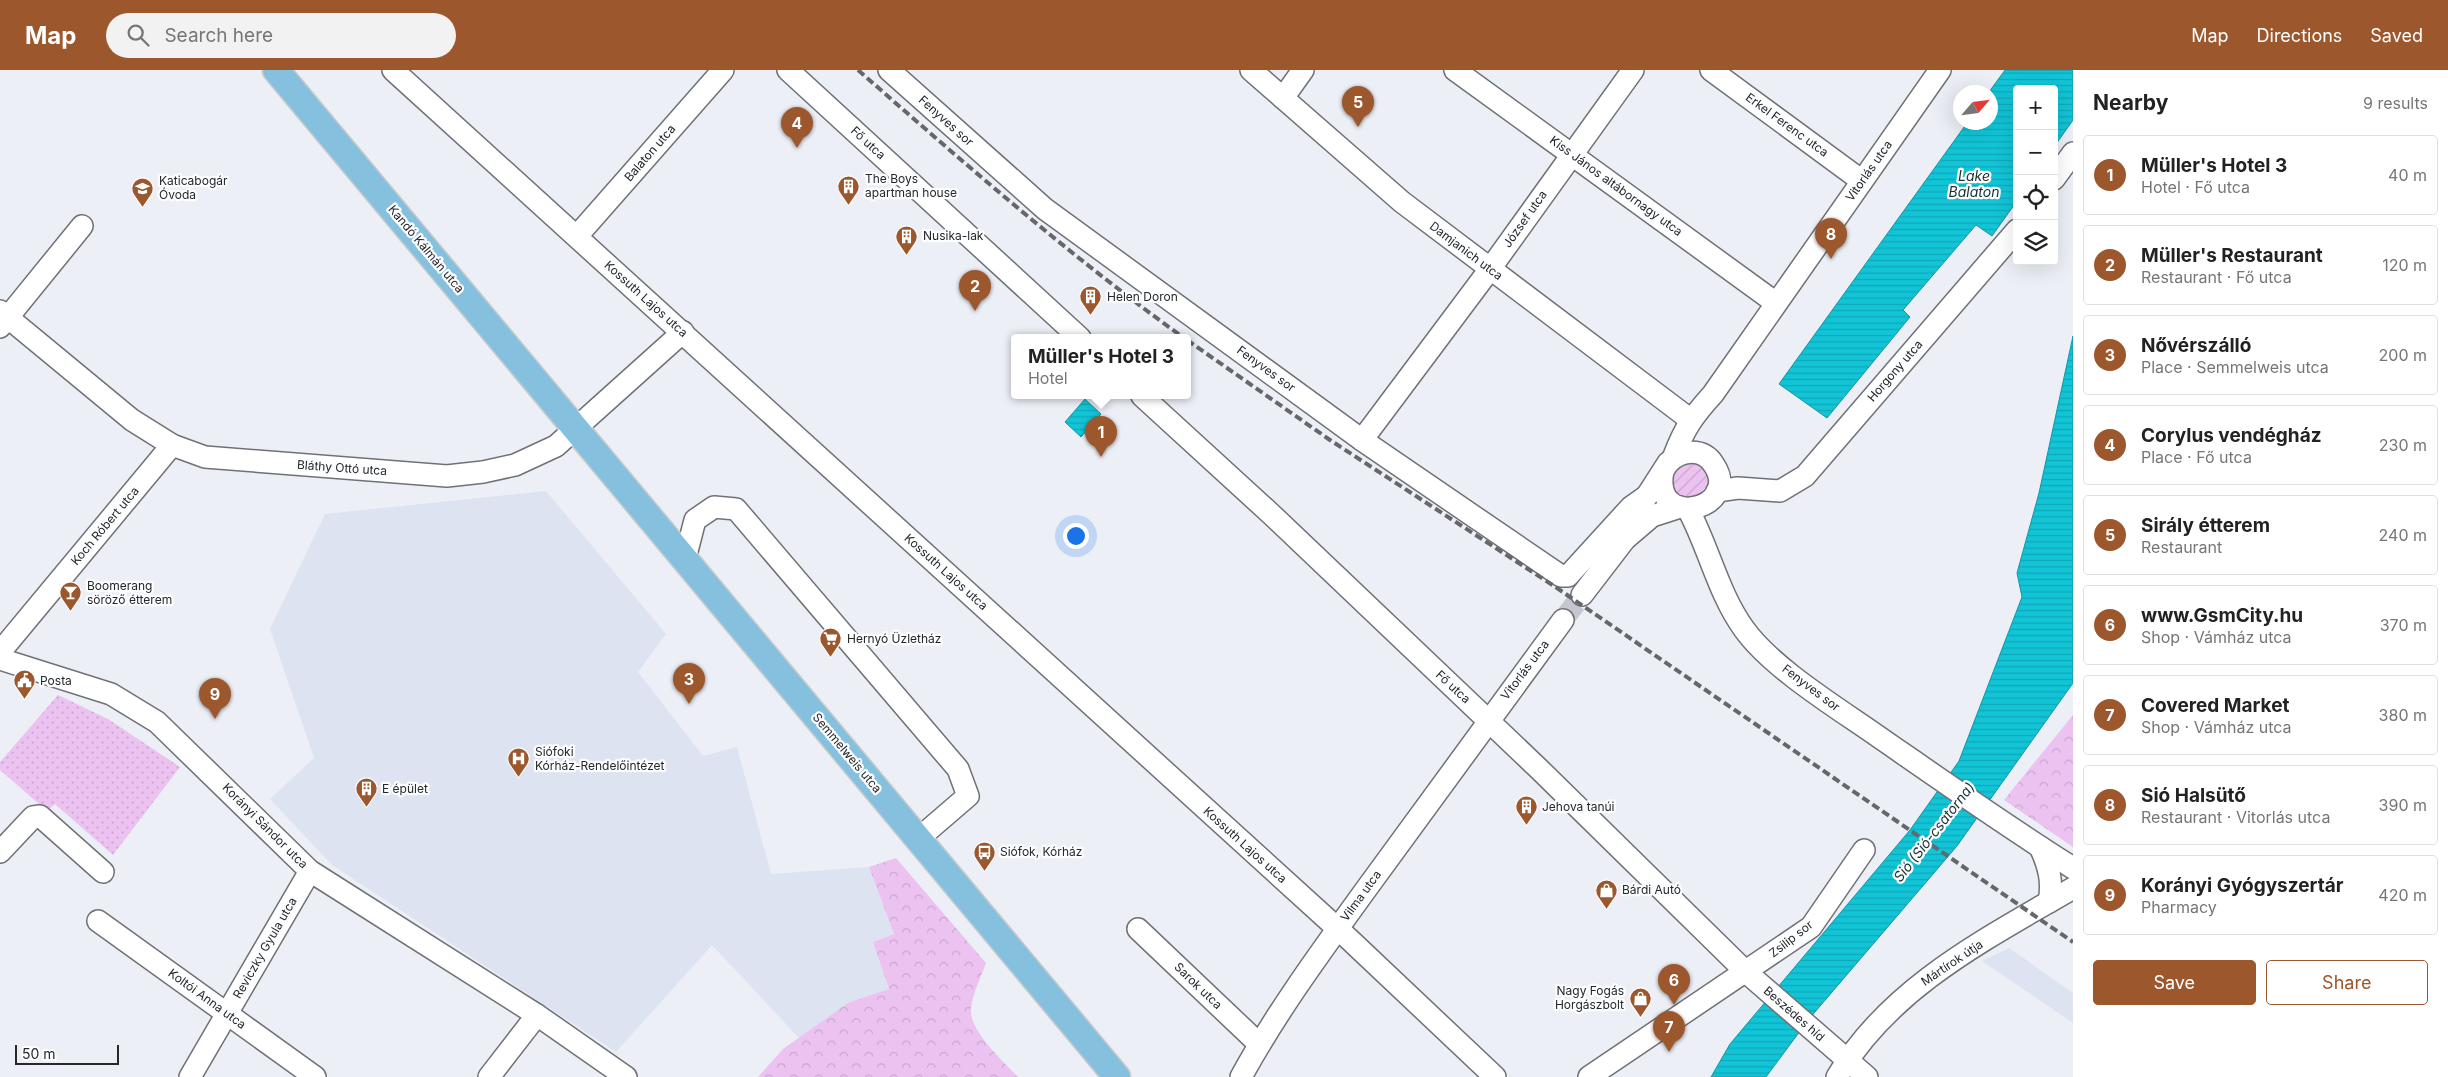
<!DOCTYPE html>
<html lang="en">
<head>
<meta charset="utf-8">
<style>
  body { margin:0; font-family:Inter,sans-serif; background:#f2f2f2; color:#222 }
  .controls { position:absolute; right:15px; top:15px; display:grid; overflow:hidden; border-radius:5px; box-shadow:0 5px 20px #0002 }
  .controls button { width:45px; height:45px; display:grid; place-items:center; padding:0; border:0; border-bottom:1px solid #e0e0e0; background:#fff; color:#222; font:25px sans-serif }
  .compass { position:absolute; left:1953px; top:15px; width:45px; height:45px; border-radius:50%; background:#fff; box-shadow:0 5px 20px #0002; rotate:62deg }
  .scale { position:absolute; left:15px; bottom:12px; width:104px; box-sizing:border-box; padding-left:5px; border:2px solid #26272a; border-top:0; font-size:14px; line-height:18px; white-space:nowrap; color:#26272a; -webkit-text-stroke:4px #fcfdfe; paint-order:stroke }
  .you { position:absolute; left:1075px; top:465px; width:18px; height:18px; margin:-12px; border:4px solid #fff; border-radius:50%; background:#1a73e8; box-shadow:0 0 0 8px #1a73e833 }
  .badge { display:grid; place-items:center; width:32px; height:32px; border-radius:50%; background:#9d572d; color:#fff; font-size:16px; font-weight:700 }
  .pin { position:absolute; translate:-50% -41px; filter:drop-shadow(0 1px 2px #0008) }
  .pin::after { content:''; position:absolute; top:26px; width:18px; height:15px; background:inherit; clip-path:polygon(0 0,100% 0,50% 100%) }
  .popup { position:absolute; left:1011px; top:264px; width:180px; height:65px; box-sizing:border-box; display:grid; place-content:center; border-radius:5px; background:#fff; filter:drop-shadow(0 1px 4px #0005); font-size:16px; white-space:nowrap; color:#767676 }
  .popup b { font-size:19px; color:#222 }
  .popup::after { content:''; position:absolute; left:50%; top:100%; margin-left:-10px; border:10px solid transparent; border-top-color:#fff }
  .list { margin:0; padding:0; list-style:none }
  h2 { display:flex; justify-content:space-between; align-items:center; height:65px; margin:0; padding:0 20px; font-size:21px }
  h2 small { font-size:16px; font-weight:400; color:#767676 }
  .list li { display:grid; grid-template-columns:32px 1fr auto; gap:15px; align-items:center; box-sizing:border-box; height:80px; margin:0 10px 10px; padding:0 10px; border:1px solid #e0e0e0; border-radius:5px }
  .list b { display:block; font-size:19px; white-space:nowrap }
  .list p { margin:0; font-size:16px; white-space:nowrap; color:#767676 }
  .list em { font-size:16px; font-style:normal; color:#767676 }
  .actions { display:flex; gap:10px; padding:15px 20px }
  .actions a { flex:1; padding:11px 0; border:1px solid #9d572d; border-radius:5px; text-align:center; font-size:18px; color:#9d572d }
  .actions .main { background:#9d572d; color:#fff }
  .icon { flex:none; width:28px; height:28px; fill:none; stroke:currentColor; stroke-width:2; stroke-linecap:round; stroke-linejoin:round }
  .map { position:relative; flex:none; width:2073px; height:1007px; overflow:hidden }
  header { display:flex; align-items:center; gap:30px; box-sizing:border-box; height:70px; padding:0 25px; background:#9d572d; color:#fff }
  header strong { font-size:24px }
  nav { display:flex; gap:28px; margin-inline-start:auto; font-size:18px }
  .search { width:350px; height:45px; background:#f2f2f2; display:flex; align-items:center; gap:12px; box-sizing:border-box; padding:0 18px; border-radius:28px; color:#767676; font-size:19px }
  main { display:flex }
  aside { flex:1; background:#fff }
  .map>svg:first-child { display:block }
</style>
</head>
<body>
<header>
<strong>Map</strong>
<div class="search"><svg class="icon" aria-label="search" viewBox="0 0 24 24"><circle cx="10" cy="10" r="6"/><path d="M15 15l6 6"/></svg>Search here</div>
<nav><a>Map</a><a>Directions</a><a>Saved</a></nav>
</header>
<main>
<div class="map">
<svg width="2073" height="1007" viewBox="0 0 2073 1007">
  <defs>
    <pattern id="grass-dots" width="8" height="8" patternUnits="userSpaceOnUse" patternTransform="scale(1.25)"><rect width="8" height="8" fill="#ecc2f1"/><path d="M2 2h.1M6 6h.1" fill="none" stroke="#caa7cf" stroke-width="1.8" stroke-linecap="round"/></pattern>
    <pattern id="park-crowns" width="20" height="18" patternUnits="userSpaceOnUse" patternTransform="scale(1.25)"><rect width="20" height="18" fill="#ecc2f1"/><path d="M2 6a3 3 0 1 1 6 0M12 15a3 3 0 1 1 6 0" fill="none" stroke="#caa7cf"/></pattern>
    <pattern id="garden-furrows" width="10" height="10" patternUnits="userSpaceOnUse" patternTransform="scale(1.25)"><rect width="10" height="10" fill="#ecc2f1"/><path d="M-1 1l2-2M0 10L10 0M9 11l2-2" fill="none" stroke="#caa7cf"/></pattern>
    <pattern id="water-rules" width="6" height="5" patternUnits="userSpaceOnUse" patternTransform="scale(1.25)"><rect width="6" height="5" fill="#11c4d6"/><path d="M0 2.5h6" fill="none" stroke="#10a8b8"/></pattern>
  </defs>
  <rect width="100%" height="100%" fill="#eceff6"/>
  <g fill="#dde3f0">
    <polygon points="546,421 666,564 638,602 703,686 737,677 771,804 869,797 894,864 873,872 889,919 848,934 799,968 712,875 616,982 332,795 270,729 314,688 270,559 325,444"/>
    <polygon points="2009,878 2073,923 2073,953 1982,891"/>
  </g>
  <polygon fill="url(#grass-dots)" points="58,625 108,649 180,697 113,785 55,734 47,741 0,700 0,692"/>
  <g fill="url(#park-crowns)">
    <polygon points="2073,645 2073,777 2004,730"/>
    <path d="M896,788L986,893C981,907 973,923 971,938C968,960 1003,991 1018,1007H758L783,979L848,933L889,919L873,872L894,864L869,797Z"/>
  </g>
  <path fill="url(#garden-furrows)" d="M1692,391C1717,403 1711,415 1693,430L1675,425L1669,407L1671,401Z"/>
  <g fill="url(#water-rules)" stroke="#1795a2">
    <polygon points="2005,0 2073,0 2073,50 2054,77 2054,19 2017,19 2017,131 1992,166 1976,155 1903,240 1910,247 1827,348 1779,314 1967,53 1990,52 1990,22 1989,22"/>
    <polygon points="2073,266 2073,613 1957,776 1809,949 1766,1007 1711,1007 1730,974 1910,760 1959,691 2022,527 2017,503 2039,423"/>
    <polygon points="1085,329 1101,344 1081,367 1065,352"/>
  </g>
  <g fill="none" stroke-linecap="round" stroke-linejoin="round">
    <polyline stroke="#c4c7cd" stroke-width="21" stroke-dasharray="21 11" stroke-linecap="butt" points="1563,550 1582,525"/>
    <defs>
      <g id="minor">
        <polyline points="393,0 1349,869 1495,1007"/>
        <polyline points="788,0 1080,268"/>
        <polyline points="889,0 1045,139 1362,370 1561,506 1568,506 1631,437 1648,425"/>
        <polyline points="1251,0 1402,132 1683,344 1689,351"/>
        <polyline points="1455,0 1776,233"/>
        <polyline points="1711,0 1862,111"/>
        <polyline points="1283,28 1303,0"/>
        <polyline points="2054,109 2073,83"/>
        <polyline points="577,166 723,0"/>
        <polyline points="0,241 132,350 172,375 205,387 447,406 483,402 515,395 556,376 683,262"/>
        <polyline points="0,257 82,156"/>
        <polyline points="1142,326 1271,444 1538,698 1746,902 1867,1007"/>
        <polyline points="1362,370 1490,199 1633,0"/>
        <path d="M1674,386C1684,359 1693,346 1713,324L1940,0"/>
        <polyline points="1717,421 1738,418 1780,421 1805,406 2017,160"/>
        <path d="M1688,439C1709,478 1718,523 1744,559C1772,598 1836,637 1876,665C1941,710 2006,756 2073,798"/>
        <path d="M1625,469L1632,449L1668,393C1681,380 1703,377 1714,395C1743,439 1651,462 1663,401"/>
        <polyline points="685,489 695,450 714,437 736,439 958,699 968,726 918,769"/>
        <polyline points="1582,525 1625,469 1652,446 1680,437"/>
        <polyline points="0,582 172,375"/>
        <polyline points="0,589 111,624 157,652 310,801 537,945 626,1007"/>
        <path d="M2040,777C2049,796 2053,812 2049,832"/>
        <polyline points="0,782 33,747 40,746 103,802"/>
        <polyline points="98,851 315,1007"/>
        <polyline points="1138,859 1259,974"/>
        <polyline points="190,1007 310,801"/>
        <polyline points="489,1007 537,945"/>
        <path d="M1241,1007C1277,941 1323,879 1367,818C1432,728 1498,639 1563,550"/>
        <polyline points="1589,1007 1811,857 1864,780"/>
        <path d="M1837,1007C1890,917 1986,869 2073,818"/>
      </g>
      <polyline id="major" points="276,0 1117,1007"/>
    </defs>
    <use href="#minor" stroke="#6f7177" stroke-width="24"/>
    <use href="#major" stroke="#cbcbcc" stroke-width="29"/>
    <use href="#minor" stroke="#fff" stroke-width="21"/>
    <use href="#major" stroke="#85c1df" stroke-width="26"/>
    <g stroke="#65676b" stroke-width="4" stroke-dasharray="8 4" stroke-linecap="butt">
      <path d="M858,0C964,93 1070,186 1184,268"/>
      <polyline points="1187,270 1330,370 1554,516 2073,872"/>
    </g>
  </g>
  <defs>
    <symbol id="building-pin" viewBox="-11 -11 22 30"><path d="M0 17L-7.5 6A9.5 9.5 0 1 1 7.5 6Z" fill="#9d572d" stroke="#fcfdfe"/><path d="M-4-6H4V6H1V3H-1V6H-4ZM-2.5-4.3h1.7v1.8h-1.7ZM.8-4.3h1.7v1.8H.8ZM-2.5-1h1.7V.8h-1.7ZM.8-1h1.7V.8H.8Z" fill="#fff"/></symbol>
    <symbol id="school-pin" viewBox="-11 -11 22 30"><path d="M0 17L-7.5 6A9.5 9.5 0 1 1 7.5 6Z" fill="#9d572d" stroke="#fcfdfe"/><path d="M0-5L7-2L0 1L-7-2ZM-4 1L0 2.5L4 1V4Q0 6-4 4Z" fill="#fff"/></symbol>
    <symbol id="bar-pin" viewBox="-11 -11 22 30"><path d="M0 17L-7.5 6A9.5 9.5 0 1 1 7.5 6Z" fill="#9d572d" stroke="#fcfdfe"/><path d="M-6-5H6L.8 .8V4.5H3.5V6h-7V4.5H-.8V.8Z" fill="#fff"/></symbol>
    <symbol id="supermarket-pin" viewBox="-11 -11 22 30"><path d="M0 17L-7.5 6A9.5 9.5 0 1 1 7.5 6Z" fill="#9d572d" stroke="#fcfdfe"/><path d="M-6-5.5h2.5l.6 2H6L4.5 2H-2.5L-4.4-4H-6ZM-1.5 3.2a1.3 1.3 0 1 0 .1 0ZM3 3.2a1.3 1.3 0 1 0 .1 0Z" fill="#fff"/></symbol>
    <symbol id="civic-pin" viewBox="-11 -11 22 30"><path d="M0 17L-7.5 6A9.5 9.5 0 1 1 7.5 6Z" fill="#9d572d" stroke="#fcfdfe"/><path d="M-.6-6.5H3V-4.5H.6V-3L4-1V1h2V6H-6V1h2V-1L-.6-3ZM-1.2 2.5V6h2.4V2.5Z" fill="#fff"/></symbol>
    <symbol id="hospital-pin" viewBox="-11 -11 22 30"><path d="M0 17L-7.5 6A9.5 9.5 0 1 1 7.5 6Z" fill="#9d572d" stroke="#fcfdfe"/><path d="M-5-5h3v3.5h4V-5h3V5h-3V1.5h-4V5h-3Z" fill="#fff"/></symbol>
    <symbol id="bus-pin" viewBox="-11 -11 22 30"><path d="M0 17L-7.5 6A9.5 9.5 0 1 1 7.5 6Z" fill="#9d572d" stroke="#fcfdfe"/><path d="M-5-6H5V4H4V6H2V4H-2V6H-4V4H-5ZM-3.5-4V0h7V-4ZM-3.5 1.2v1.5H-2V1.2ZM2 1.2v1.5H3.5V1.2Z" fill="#fff"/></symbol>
    <symbol id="shop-pin" viewBox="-11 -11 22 30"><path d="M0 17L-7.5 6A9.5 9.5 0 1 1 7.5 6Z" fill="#9d572d" stroke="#fcfdfe"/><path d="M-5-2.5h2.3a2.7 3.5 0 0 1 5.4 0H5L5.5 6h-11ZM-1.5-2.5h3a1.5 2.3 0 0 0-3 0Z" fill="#fff"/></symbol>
  </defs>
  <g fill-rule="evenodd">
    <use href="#building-pin" x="836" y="104" width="25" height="34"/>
    <use href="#school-pin" x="130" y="106" width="25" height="34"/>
    <use href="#building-pin" x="894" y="154" width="25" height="34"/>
    <use href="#building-pin" x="1078" y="214" width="25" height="34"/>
    <use href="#bar-pin" x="58" y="510" width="25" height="34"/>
    <use href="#supermarket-pin" x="818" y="556" width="25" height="34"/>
    <use href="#civic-pin" x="12" y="598" width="25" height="34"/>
    <use href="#hospital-pin" x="506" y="676" width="25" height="34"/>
    <use href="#building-pin" x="354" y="706" width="25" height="34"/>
    <use href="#building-pin" x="1514" y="724" width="25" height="34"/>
    <use href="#bus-pin" x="972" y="770" width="25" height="34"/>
    <use href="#shop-pin" x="1594" y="808" width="25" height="34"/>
    <use href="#shop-pin" x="1628" y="916" width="25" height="34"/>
  </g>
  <g text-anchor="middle" stroke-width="4.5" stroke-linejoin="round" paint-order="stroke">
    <g font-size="12" fill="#26272a" stroke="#fcfdfe">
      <text transform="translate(946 51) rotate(42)" y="4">Fenyves sor</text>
      <text transform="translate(1787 55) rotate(36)" y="4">Erkel Ferenc utca</text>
      <text transform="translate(868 73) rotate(43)" y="4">Fő utca</text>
      <text transform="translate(650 83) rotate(-49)" y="4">Balaton utca</text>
      <text transform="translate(1869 101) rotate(-55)" y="4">Vitorlás utca</text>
      <text transform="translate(1616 116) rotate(36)" y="4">Kiss János altábornagy utca</text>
      <text transform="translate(1525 149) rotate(-55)" y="4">József utca</text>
      <text transform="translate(426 179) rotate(50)" y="4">Kandó Kálmán utca</text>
      <text transform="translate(1466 181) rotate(37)" y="4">Damjanich utca</text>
      <text transform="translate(646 229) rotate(42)" y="4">Kossuth Lajos utca</text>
      <text transform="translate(1266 299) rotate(36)" y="4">Fenyves sor</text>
      <text transform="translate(1895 301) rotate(-49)" y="4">Horgony utca</text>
      <text transform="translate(342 398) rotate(4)" y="4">Bláthy Ottó utca</text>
      <text transform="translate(105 456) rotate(-50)" y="4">Koch Róbert utca</text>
      <text transform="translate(946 502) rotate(42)" y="4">Kossuth Lajos utca</text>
      <text transform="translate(1525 600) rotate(-53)" y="4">Vitorlás utca</text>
      <text transform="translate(1453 617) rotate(43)" y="4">Fő utca</text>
      <text transform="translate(1811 618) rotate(37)" y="4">Fenyves sor</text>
      <text transform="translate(847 683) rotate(50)" y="4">Semmelweis utca</text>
      <text transform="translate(265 756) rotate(45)" y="4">Korányi Sándor utca</text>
      <text transform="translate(1245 775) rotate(42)" y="4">Kossuth Lajos utca</text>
      <text transform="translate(1361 826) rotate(-54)" y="4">Vilma utca</text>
      <text transform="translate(1791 869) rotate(-38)" y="4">Zsilip sor</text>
      <text transform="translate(265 878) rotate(-60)" y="4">Reviczky Gyula utca</text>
      <text transform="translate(1952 893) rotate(-34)" y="4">Mártírok útja</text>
      <text transform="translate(1198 916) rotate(44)" y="4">Sarok utca</text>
      <text transform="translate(207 929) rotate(36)" y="4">Koltói Anna utca</text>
      <text transform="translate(1794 944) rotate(41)" y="4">Beszédes híd</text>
    </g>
    <g font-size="12" fill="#26272a" stroke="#fcfdfe" text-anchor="start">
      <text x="865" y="113">The Boys<tspan x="865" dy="14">apartman house</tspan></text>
      <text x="159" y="115">Katicabogár<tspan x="159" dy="14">Óvoda</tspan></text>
      <text x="923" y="170">Nusika-lak</text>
      <text x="1107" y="231">Helen Doron</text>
      <text x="87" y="520">Boomerang<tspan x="87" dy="14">söröző étterem</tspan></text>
      <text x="847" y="573">Hernyó Üzletház</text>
      <text x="40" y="615">Posta</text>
      <text x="535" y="686">Siófoki<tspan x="535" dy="14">Kórház-Rendelőintézet</tspan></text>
      <text x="382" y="723">E épület</text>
      <text x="1542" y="741">Jehova tanúi</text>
      <text x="1000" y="786">Siófok, Kórház</text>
      <text x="1622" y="824">Bárdi Autó</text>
      <text x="1624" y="925" text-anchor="end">Nagy Fogás<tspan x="1624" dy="14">Horgászbolt</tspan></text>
    </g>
    <g font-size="14" font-style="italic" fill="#183134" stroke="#fcfdfe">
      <text x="1974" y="111">Lake<tspan x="1974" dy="16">Balaton</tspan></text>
      <text transform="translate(1934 762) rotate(-52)" y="5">Sió (Sió-csatorna)</text>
    </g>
  </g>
</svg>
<div class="controls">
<button>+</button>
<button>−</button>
<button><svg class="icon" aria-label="locate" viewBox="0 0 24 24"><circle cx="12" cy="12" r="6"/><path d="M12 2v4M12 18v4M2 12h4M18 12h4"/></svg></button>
<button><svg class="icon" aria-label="layers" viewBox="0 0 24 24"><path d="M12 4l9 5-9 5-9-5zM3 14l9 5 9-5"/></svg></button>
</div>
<svg class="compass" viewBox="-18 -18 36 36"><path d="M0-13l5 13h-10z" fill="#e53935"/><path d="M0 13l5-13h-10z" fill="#767676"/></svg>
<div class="scale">50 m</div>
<div class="you"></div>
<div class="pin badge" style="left:1101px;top:387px">1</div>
<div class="popup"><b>Müller's Hotel 3</b>Hotel</div>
<div class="pin badge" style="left:975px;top:241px">2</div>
<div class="pin badge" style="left:689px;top:634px">3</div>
<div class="pin badge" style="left:797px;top:78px">4</div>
<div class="pin badge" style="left:1358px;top:57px">5</div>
<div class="pin badge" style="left:1674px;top:935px">6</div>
<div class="pin badge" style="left:1669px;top:982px">7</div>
<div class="pin badge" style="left:1831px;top:189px">8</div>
<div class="pin badge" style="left:215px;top:649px">9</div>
</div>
<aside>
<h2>Nearby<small>9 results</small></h2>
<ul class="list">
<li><span class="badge">1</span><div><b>Müller's Hotel 3</b><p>Hotel · Fő utca</p></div><em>40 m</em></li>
<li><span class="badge">2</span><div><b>Müller's Restaurant</b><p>Restaurant · Fő utca</p></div><em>120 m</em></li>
<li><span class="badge">3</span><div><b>Nővérszálló</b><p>Place · Semmelweis utca</p></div><em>200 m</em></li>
<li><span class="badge">4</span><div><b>Corylus vendégház</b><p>Place · Fő utca</p></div><em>230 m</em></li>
<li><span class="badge">5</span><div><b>Sirály étterem</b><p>Restaurant</p></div><em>240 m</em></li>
<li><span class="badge">6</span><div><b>www.GsmCity.hu</b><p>Shop · Vámház utca</p></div><em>370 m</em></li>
<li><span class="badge">7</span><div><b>Covered Market</b><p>Shop · Vámház utca</p></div><em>380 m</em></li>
<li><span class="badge">8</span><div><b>Sió Halsütő</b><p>Restaurant · Vitorlás utca</p></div><em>390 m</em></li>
<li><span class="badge">9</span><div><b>Korányi Gyógyszertár</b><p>Pharmacy</p></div><em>420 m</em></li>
</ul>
<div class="actions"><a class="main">Save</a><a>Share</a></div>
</aside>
</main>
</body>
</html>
